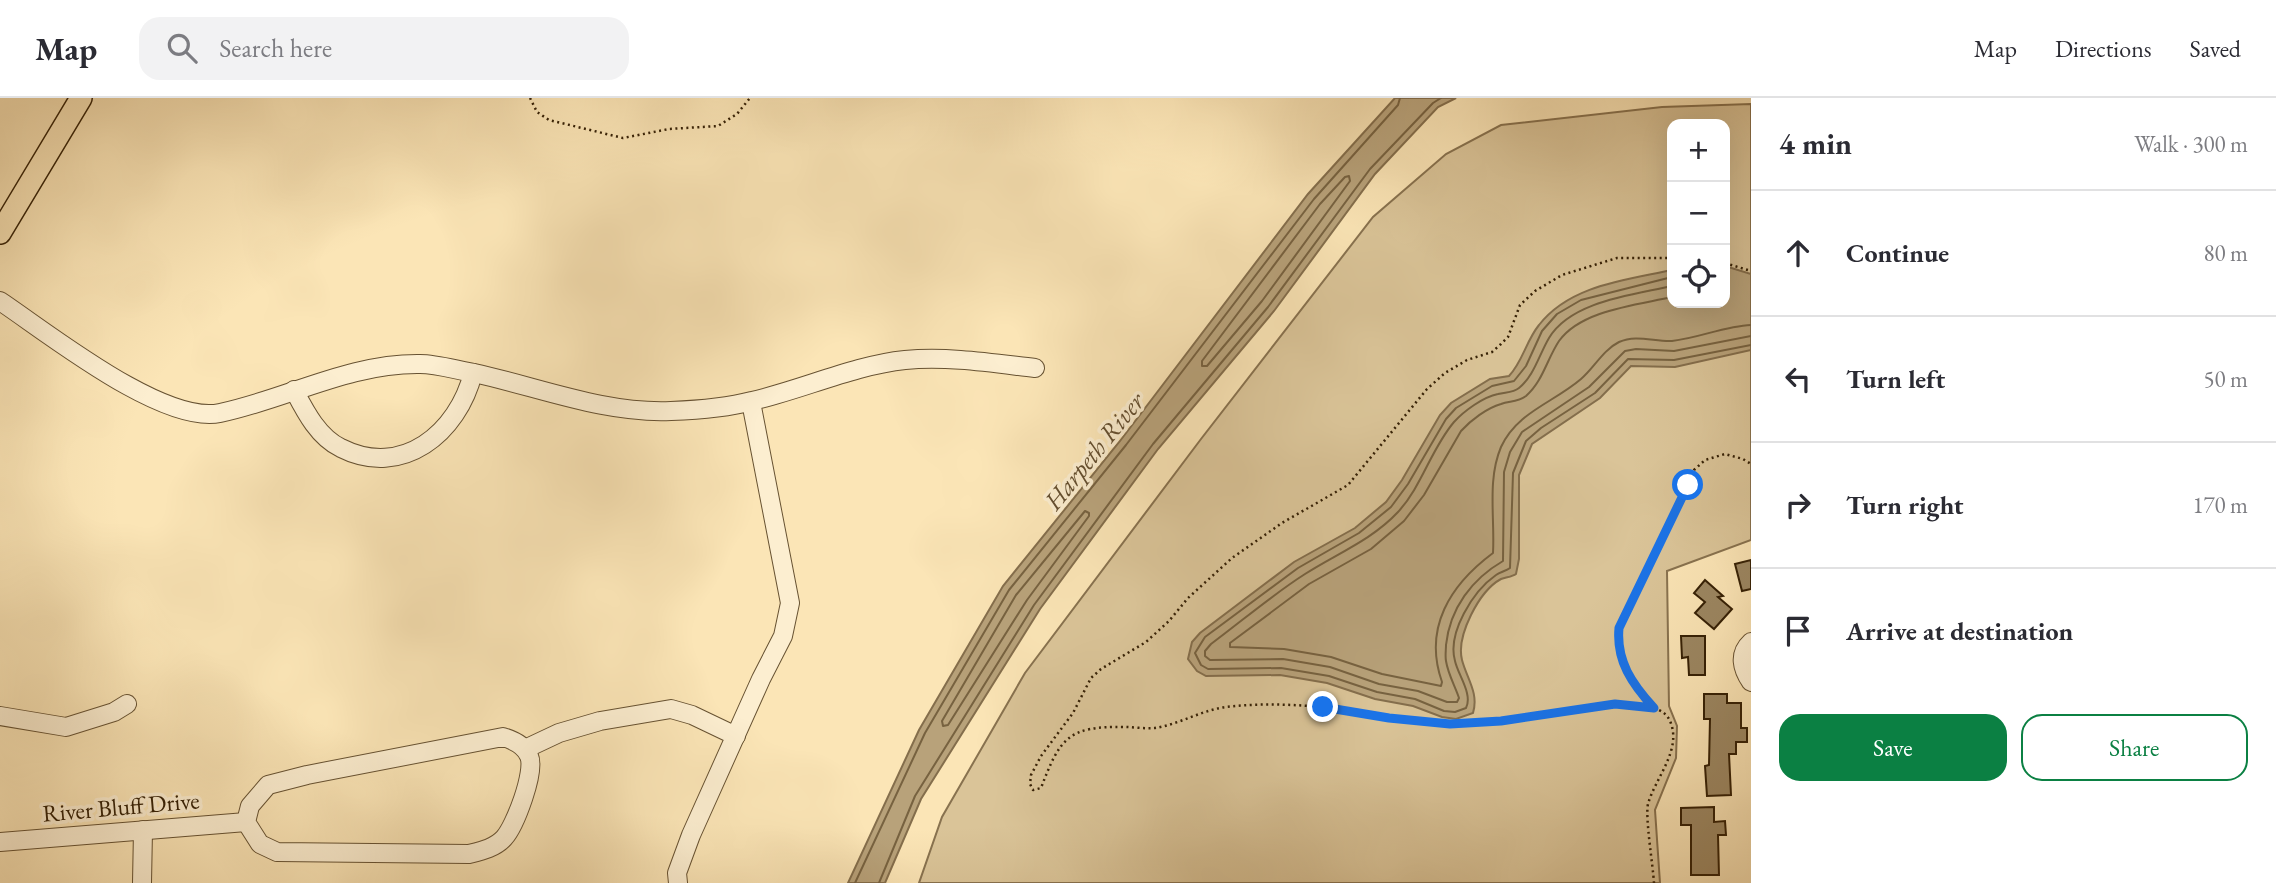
<!DOCTYPE html>
<html lang="en">
<head>
<meta charset="utf-8">
<style>
  body { margin:0; font-family:"EB Garamond",serif; background:#f2f2f3; color:#2b2b33 }
  .controls { position:absolute; right:21px; top:21px; display:grid; overflow:hidden; border-radius:14px; box-shadow:0 7px 28px #0002 }
  .controls button { width:63px; height:63px; display:grid; place-items:center; padding:0; border:0; border-bottom:2px solid #e1e1e2; background:#fff; color:#2b2b33; font:35px sans-serif }
  .stop { position:absolute; width:21px; height:21px; margin:-16px; border:5px solid #1a73e8; border-radius:50%; background:#fff }
  .stop.end { background:#1a73e8; border-color:#fff; box-shadow:0 2px 7px #0008 }
  .list { margin:0; padding:0; list-style:none }
  h2 { display:flex; justify-content:space-between; align-items:center; height:91px; margin:0; padding:0 28px; font-size:30px }
  h2 small { font-size:23px; font-weight:400; color:#7c7c81 }
  .list li { display:grid; grid-template-columns:46px 1fr auto; gap:21px; align-items:center; box-sizing:border-box; height:126px; padding:0 28px; border-top:2px solid #e1e1e2 }
  .list b { display:block; font-size:26px; white-space:nowrap }
  .list em { font-size:23px; font-style:normal; color:#7c7c81 }
  .actions { display:flex; gap:14px; padding:21px 28px }
  .actions a { flex:1; padding:16px 0; border:2px solid #0b8043; border-radius:21px; text-align:center; font-size:24px; color:#0b8043 }
  .actions .main { background:#0b8043; color:#fff }
  .icon { flex:none; width:38px; height:38px; fill:none; stroke:currentColor; stroke-width:2; stroke-linecap:round; stroke-linejoin:round }
  .map { position:relative; flex:none; width:1751px; height:785px; overflow:hidden }
  header { display:flex; align-items:center; gap:42px; box-sizing:border-box; height:98px; padding:0 35px; background:#fff; border-bottom:2px solid #e1e1e2 }
  header strong { font-size:33px }
  nav { display:flex; gap:38px; margin-inline-start:auto; font-size:24px }
  .search { width:490px; height:63px; background:#f2f2f3; display:flex; align-items:center; gap:18px; box-sizing:border-box; padding:0 24px; border-radius:21px; color:#7c7c81; font-size:26px }
  main { display:flex }
  aside { flex:1; background:#fff }
  .map>svg:first-child { display:block }
</style>
</head>
<body>
<header>
<strong>Map</strong>
<div class="search"><svg class="icon" aria-label="search" viewBox="0 0 24 24"><circle cx="10" cy="10" r="6"/><path d="M15 15l6 6"/></svg>Search here</div>
<nav><a>Map</a><a>Directions</a><a>Saved</a></nav>
</header>
<main>
<div class="map">
<svg width="1751" height="785" viewBox="0 0 1751 785">
  <rect width="100%" height="100%" fill="#fbe5b6"/>
  <filter id="stains"><feTurbulence type="fractalNoise" baseFrequency=".00286" numOctaves="4"/><feColorMatrix values="0 0 0 0 .2 0 0 0 0 .09 0 0 0 0 .02 0 0 0 .5 -.17"/></filter>
  <radialGradient id="worn" r=".72"><stop offset=".6" stop-color="#630" stop-opacity="0"/><stop offset="1" stop-color="#630" stop-opacity=".3"/></radialGradient>
  <path fill="#dac498" stroke="#88724f" stroke-width="2" fill-rule="evenodd" d="M1751,6V442L1667,473L1669,608L1677,628L1676,660L1655,712L1660,785H919L942,719L1025,575L1201,341L1373,119L1446,56L1501,27L1662,9ZM1672,26H1725V205H1672Z"/>
  <g fill="#b8a27a" stroke="#846e4c" stroke-width="2">
    <polygon points="1395,0 1456,0 1438,9 1375,76 1274,213 1158,351 1040,511 921,701 885,785 848,785 919,632 1003,488 1120,343 1308,96"/>
    <path d="M1725,168L1751,176V252L1675,269L1631,268L1600,300L1532,346L1519,377V461L1516,476C1512,479 1506,479 1501,481C1479,493 1456,538 1462,562C1467,581 1479,595 1473,615L1456,621L1442,619L1413,608L1375,601L1327,585L1280,577L1206,578L1197,573L1188,561L1192,544L1200,535L1294,464L1355,430L1386,404L1402,382L1440,317L1451,305L1490,281L1509,278C1523,263 1526,243 1539,227C1570,187 1626,182 1672,172V205H1725Z"/>
  </g>
  <g fill="none" stroke-linecap="round" stroke-linejoin="round">
    <g stroke="#776240" stroke-width="2">
      <polygon points="1349,78 1350,83 1262,203 1207,268 1202,268 1202,263 1320,106 1345,79"/>
      <path d="M1672,179L1581,202L1557,216L1542,233L1526,268L1514,283L1492,288L1456,310L1446,321L1408,386L1391,409L1359,435L1298,470L1205,539L1195,555L1201,567L1208,571L1281,570L1329,578L1377,594L1415,601L1444,613L1455,614L1466,610C1473,596 1458,577 1455,563C1447,535 1473,493 1496,477C1500,474 1506,473 1510,470L1513,375L1526,343L1541,330L1595,295L1628,261L1674,262L1751,247"/>
      <path d="M1672,188C1633,197 1571,203 1549,240C1539,257 1534,278 1519,290C1513,295 1505,294 1498,296C1483,299 1464,313 1454,324C1431,351 1422,388 1398,414C1372,442 1336,456 1305,476C1272,497 1242,523 1211,546L1205,553V558L1210,562L1283,561L1330,569L1379,586L1418,593L1447,604H1457L1459,600C1455,588 1448,576 1446,563C1445,558 1446,552 1446,547C1450,510 1472,481 1503,463L1504,374L1510,354L1522,334L1589,289L1625,253L1636,251L1674,253L1751,238"/>
      <path d="M1672,199C1637,207 1581,212 1559,243C1547,261 1543,283 1526,298C1518,304 1510,303 1501,306C1487,310 1471,322 1461,333L1424,397L1404,423L1371,451L1309,486L1230,545V549L1284,551L1331,559L1382,576L1441,588L1442,584C1423,530 1450,487 1493,455C1495,420 1487,382 1501,349C1517,314 1553,305 1581,281C1594,270 1603,252 1619,244C1636,236 1655,244 1672,243C1699,240 1725,228 1751,227"/>
      <polygon points="1085,413 1089,415 1089,418 1027,502 948,627 943,628 942,623 1016,497"/>
      <polyline points="855,785 925,635 1009,492 1126,347 1314,101 1398,7 1400,0"/>
      <polyline points="879,785 915,698 1034,507 1153,346 1268,209 1370,71 1433,5 1441,0"/>
    </g>
  </g>
  <g fill="#9c8762" stroke="#362106" stroke-width="2">
    <polygon points="1751,462 1751,491 1742,493 1735,466"/>
    <polygon points="1705,482 1723,498 1718,499 1732,511 1714,531 1695,515 1705,504 1694,495"/>
    <polygon points="1681,538 1705,538 1705,577 1689,577 1688,559 1682,560"/>
    <polygon points="1704,596 1727,596 1727,605 1741,605 1741,630 1747,630 1747,644 1736,644 1736,656 1729,656 1731,697 1707,698 1705,668 1709,667 1710,621 1704,621"/>
    <polygon points="1714,709 1714,724 1725,723 1726,737 1718,737 1719,777 1691,777 1691,727 1681,727 1681,710"/>
  </g>
  <g fill="none" stroke-linecap="round" stroke-linejoin="round">
    <defs>
      <g id="minor">
        <path d="M0,203C48,235 163,327 220,315C287,301 349,265 420,266C437,266 456,272 474,275C538,289 605,316 671,313C698,312 726,310 752,303C801,292 855,267 905,262C948,258 992,265 1035,270"/>
        <path d="M294,292C305,313 318,339 341,350C402,381 458,335 473,275"/>
        <path d="M1751,544C1738,556 1742,571 1751,584"/>
        <polyline points="0,618 66,629 114,614 127,606"/>
        <path d="M503,639C513,642 525,648 529,658C536,673 515,728 504,740C495,750 481,753 469,756L277,754L260,746L246,724L250,708L268,687L307,677Z"/>
        <polyline points="525,651 559,635 600,623 671,611 692,617 736,638"/>
        <polyline points="0,744 246,724"/>
        <polyline points="142,785 143,732"/>
        <polyline points="678,785 677,775 691,737 761,581 783,538 790,505 751,304"/>
      </g>
      <polyline id="major" points="0,135 81,0"/>
    </defs>
    <use href="#minor" stroke="#675232" stroke-width="20"/>
    <use href="#major" stroke="#362106" stroke-width="24"/>
    <g stroke="#362106" stroke-width="2.5" stroke-dasharray="2 3.5" stroke-linecap="butt">
      <polyline points="530,0 537,14 549,22 623,40 669,31 718,28 737,16 750,0"/>
      <polyline points="1725,165 1751,173"/>
      <path d="M1654,609C1630,584 1610,555 1623,520L1677,413L1694,372L1705,362L1725,356L1743,361L1751,366"/>
      <path d="M1654,785C1653,768 1645,719 1648,706C1655,680 1684,650 1669,621C1652,589 1532,620 1500,623C1478,625 1454,626 1432,624C1405,623 1380,617 1353,613C1312,607 1268,604 1226,609C1202,612 1180,626 1155,630C1145,631 1134,629 1124,629C1068,628 1060,640 1041,690L1033,692L1030,686L1031,677L1041,658L1073,615L1091,580L1101,571L1146,544L1169,523L1188,500L1232,460L1282,425L1348,387L1427,291L1445,275L1467,262L1492,254L1501,246L1508,239L1520,207L1535,193L1562,177L1617,160H1672"/>
    </g>
    <use href="#minor" stroke="#fceed0" stroke-width="18"/>
    <use href="#major" stroke="#fbe5b6" stroke-width="21"/>
  </g>
  <g fill="none" stroke-linecap="round" stroke-linejoin="round">
    <path stroke="#1a73e8" stroke-width="9" d="M1323,609L1389,620L1450,626L1501,623L1615,606L1654,610C1632,586 1616,563 1619,530L1688,387"/>
  </g>
  <g text-anchor="middle" stroke-width="7" stroke-linejoin="round" paint-order="stroke">
    <g font-size="24" fill="#362106" stroke="#fceed0">
      <text transform="translate(121 709) rotate(-5)" y="8">River Bluff Drive</text>
    </g>
    <g font-size="26" font-style="italic" fill="#644e2f" stroke="#fceed0">
      <text transform="translate(1094 353) rotate(-51)" y="9">Harpeth River</text>
    </g>
  </g>
  <rect width="100%" height="100%" filter="url(#stains)"/>
  <rect width="100%" height="100%" fill="url(#worn)"/>
</svg>
<div class="controls">
<button>+</button>
<button>−</button>
<button><svg class="icon" aria-label="locate" viewBox="0 0 24 24"><circle cx="12" cy="12" r="6"/><path d="M12 2v4M12 18v4M2 12h4M18 12h4"/></svg></button>
</div>
<div class="stop" style="left:1688px;top:387px"></div>
<div class="stop end" style="left:1323px;top:609px"></div>
</div>
<aside>
<h2>4 min<small>Walk · 300 m</small></h2>
<ul class="list">
<li><svg class="icon" aria-label="ahead" viewBox="0 0 24 24"><path d="M12 20V5M6 11l6-6 6 6"/></svg><div><b>Continue</b></div><em>80 m</em></li>
<li><svg class="icon" aria-label="left" viewBox="0 0 24 24"><path d="M17 20v-9H6M10 6l-5 5 5 5"/></svg><div><b>Turn left</b></div><em>50 m</em></li>
<li><svg class="icon" aria-label="right" viewBox="0 0 24 24"><path d="M7 20v-9h11M14 6l5 5-5 5"/></svg><div><b>Turn right</b></div><em>170 m</em></li>
<li><svg class="icon" aria-label="arrive" viewBox="0 0 24 24"><path d="M6 21V4h12l-3 4 3 4H6"/></svg><div><b>Arrive at destination</b></div></li>
</ul>
<div class="actions"><a class="main">Save</a><a>Share</a></div>
</aside>
</main>
</body>
</html>
